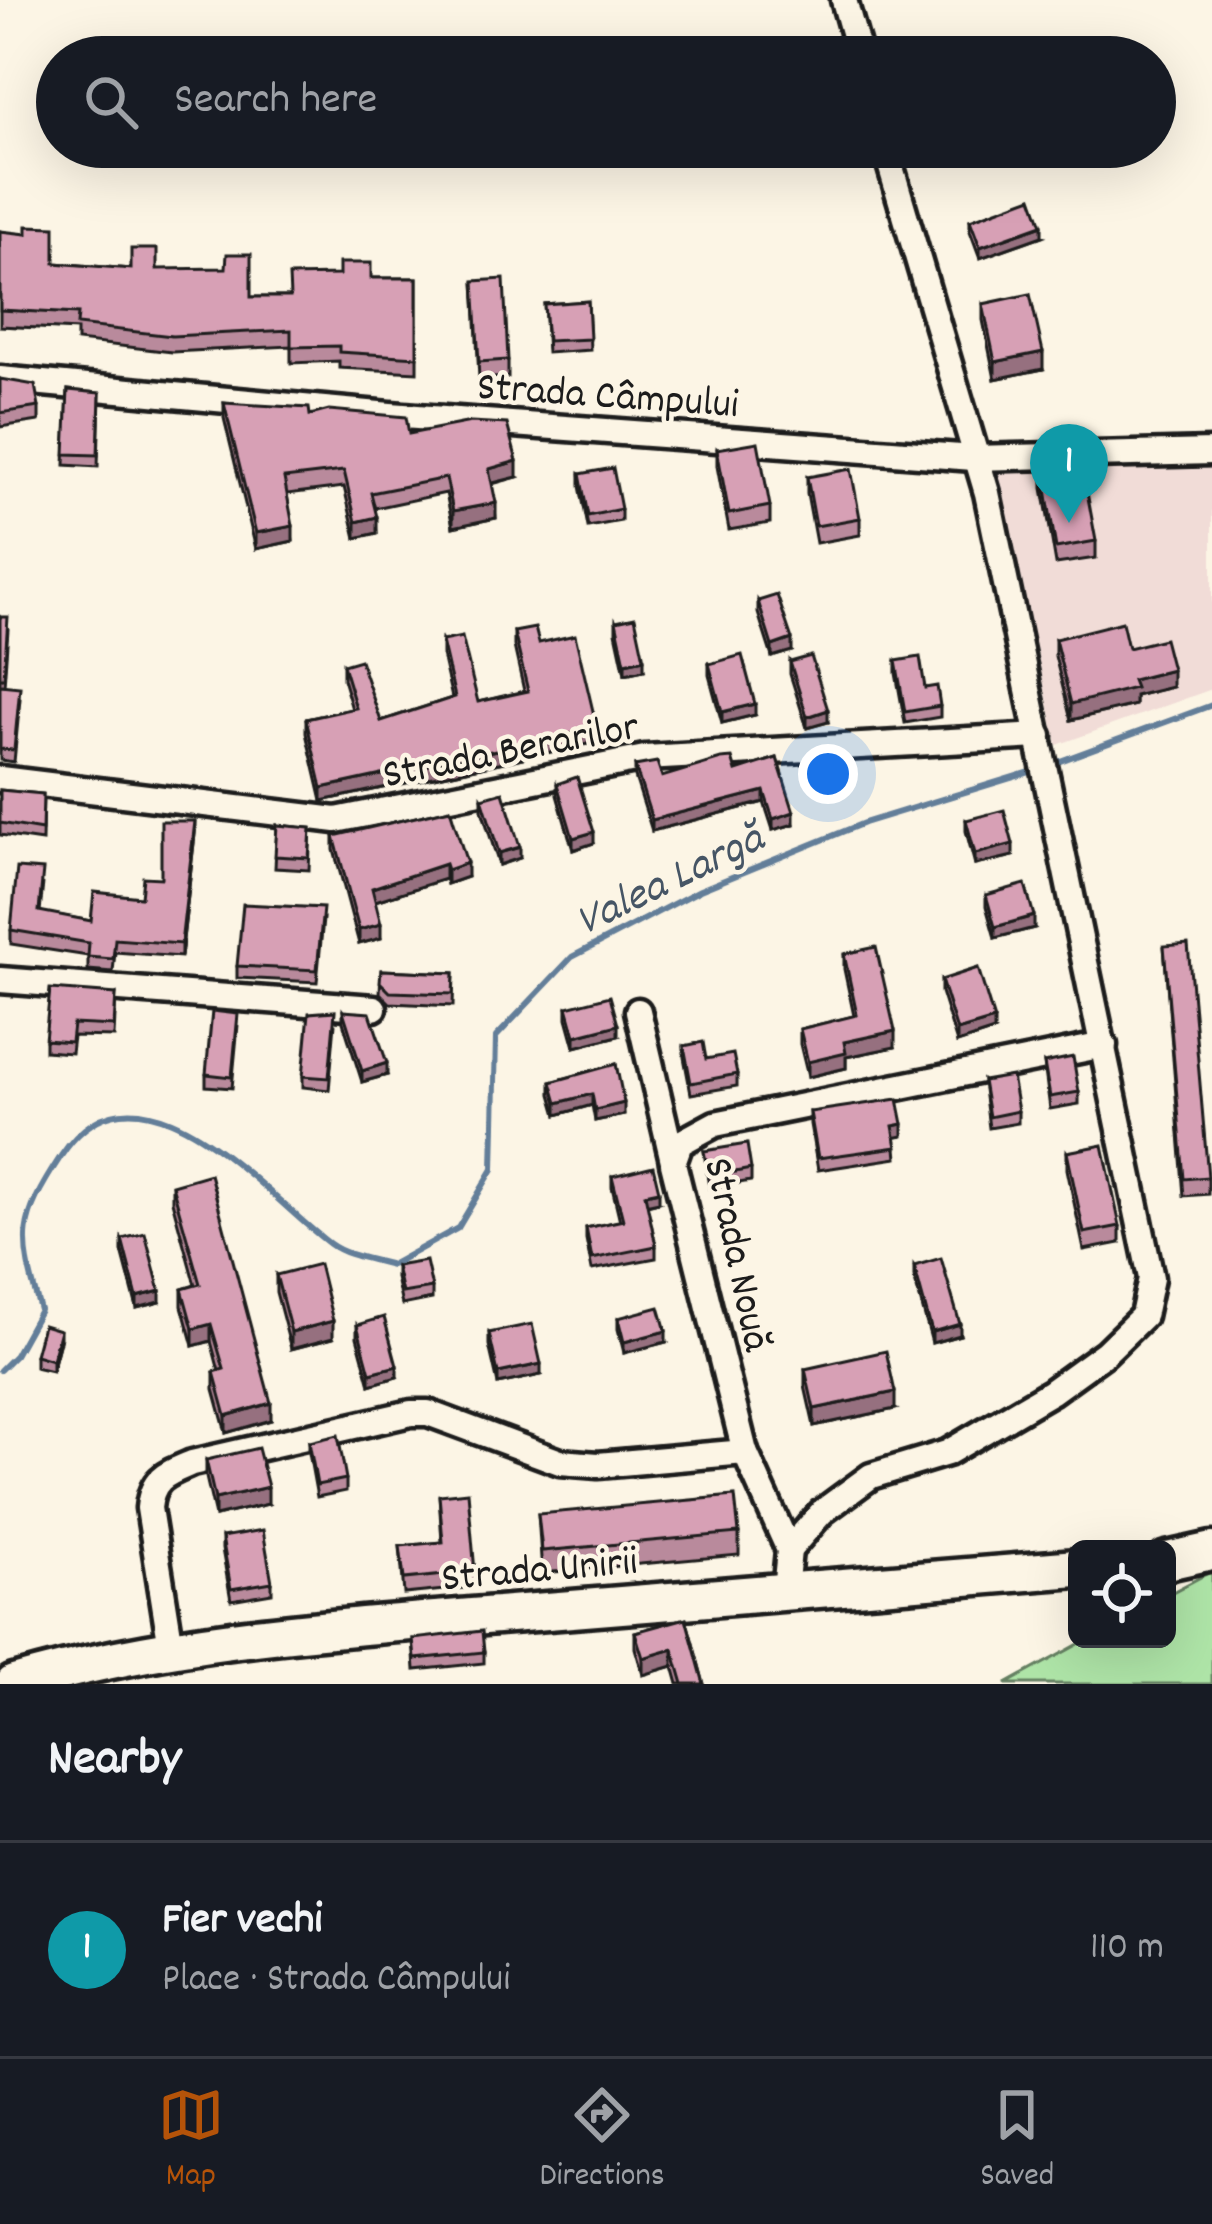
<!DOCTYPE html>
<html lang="en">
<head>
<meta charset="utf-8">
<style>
  body { margin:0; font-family:Dekko,sans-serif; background:#20242c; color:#f1f3f6 }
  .controls { position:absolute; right:36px; bottom:36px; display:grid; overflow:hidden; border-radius:18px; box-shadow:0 12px 48px #0002 }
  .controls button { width:108px; height:108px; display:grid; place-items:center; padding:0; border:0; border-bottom:3px solid #363941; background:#171b24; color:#f1f3f6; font:60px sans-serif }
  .you { position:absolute; left:828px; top:774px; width:42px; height:42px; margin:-30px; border:9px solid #fff; border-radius:50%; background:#1a73e8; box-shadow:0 0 0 18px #1a73e833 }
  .badge { display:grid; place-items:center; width:78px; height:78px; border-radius:50%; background:#b45309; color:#fff; font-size:39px; font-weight:700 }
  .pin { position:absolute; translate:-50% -99px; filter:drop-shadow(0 3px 6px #0008) }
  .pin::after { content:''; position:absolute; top:63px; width:42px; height:36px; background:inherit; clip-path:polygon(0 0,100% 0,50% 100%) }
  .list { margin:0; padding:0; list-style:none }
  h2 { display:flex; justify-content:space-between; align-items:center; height:156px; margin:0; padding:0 48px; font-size:51px }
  h2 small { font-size:39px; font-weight:400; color:#9ea1a6 }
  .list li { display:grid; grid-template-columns:78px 1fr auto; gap:36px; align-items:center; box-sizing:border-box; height:216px; padding:0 48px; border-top:3px solid #363941 }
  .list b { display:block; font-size:45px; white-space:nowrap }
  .list p { margin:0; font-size:39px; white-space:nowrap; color:#9ea1a6 }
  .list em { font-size:39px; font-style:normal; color:#9ea1a6 }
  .icon { flex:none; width:66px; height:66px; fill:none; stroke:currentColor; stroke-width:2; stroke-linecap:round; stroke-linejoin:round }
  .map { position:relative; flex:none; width:1212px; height:1684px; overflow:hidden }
  .search { position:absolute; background:#171b24; box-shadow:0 12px 48px #0002; left:36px; right:36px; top:36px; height:132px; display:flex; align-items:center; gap:30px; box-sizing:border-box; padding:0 42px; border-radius:66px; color:#9ea1a6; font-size:45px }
  .sheet { height:372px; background:#171b24 }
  nav { display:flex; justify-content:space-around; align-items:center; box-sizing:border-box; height:168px; border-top:3px solid #363941; background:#171b24; font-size:33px; color:#9ea1a6 }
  nav a { display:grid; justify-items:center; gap:6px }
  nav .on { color:#b45309 }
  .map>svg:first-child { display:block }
</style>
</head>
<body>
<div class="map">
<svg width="1212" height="1684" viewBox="0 0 1212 1684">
  <rect width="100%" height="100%" fill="#fcf5e5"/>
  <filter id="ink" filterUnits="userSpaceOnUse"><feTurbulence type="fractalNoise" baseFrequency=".00833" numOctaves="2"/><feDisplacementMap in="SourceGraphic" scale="24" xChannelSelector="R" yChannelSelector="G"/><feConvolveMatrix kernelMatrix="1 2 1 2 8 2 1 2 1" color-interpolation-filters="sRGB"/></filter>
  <g filter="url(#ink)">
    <polygon fill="#f1dcd7" points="1212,468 1212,689 1057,745 997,469"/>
    <polygon fill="#aee4a7" stroke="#658062" stroke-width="3" points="1212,1571 1212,1684 1006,1684 1088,1639 1167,1639 1167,1595"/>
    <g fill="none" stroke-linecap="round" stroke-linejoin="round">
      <g stroke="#637e99" stroke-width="6">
        <polyline points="1052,764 1212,705"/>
        <path d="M0,1370L15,1355L40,1310C19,1236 18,1222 61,1156C138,1037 263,1194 330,1244C346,1256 372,1259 391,1265L458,1228L493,1169L496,1037L572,957L700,890L864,823L1040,769"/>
      </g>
      <defs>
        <g id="street">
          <polyline points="844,0 860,57"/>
          <polyline points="0,379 390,415 974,458 1212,452"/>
          <polyline points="0,779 336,820 645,758 1039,736"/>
          <polyline points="0,980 374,1008"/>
          <polyline points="638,1011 673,1161"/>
          <polyline points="789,1550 822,1512 871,1476 947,1453 1051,1392 1105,1353 1143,1316 1151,1278 987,493 885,147"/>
          <polyline points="785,1591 789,1550 745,1452 673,1163 680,1143 715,1124 1104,1045"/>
          <path d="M171,1647L149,1508C152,1478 166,1474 192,1463L411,1413H428L560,1462L598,1465L745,1452"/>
        </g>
        <g id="secondary">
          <polyline points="1167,1561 1212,1551"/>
          <path d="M14,1684C171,1638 335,1628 498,1615C691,1599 884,1583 1077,1568"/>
        </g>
      </defs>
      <use href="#street" stroke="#1c1c1c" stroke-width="33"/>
      <use href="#secondary" stroke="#1c1c1c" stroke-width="45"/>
      <use href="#street" stroke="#fcf5e5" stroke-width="24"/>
      <use href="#secondary" stroke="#fcf5e5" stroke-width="36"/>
    </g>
    <g fill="#b98a9c" stroke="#1c1c1c" stroke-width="3">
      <polygon points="970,220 1042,236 980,258 970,231"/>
      <polygon points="0,231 55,263 131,269 157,269 251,297 289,297 371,278 417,278 417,372 339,368 339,361 291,363 291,346 172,352 77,341 77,330 0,326"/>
      <polygon points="474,281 508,360 508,377 479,379"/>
      <polygon points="588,301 590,350 547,353 544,304"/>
      <polygon points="983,304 1043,369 995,379 983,320"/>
      <polygon points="0,379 39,407 39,421 0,427"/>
      <polygon points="68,390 100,393 98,467 65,465"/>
      <polygon points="224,403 310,415 409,434 517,477 492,484 496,518 453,527 446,493 375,508 377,533 356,538 344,487 287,494 293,541 256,549 224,418"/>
      <polygon points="717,449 770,506 770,523 729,530 717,466"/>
      <polygon points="1043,472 1096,541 1096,558 1056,564 1043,488"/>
      <polygon points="580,474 621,509 621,521 588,527 580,486"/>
      <polygon points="807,477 860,518 860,535 816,543 807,494"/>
      <polygon points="758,601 792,651 772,657 758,613"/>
      <polygon points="0,617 8,629 4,686 20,699 14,762 0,760"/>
      <polygon points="616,621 644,670 625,674 616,632"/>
      <polygon points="514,632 539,643 597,742 322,801 306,733 306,719 352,709 343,679 343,665 381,721 452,698 442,655 442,641 478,702 524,691 514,646"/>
      <polygon points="1055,639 1128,648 1172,687 1135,696 1135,705 1071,720 1055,656"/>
      <polygon points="896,661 925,688 940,706 940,717 905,723 896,673"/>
      <polygon points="790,662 828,722 807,728 790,674"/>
      <polygon points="709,664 755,715 722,723 709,675"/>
      <polygon points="777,758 794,824 773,830 764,802 652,831 635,777 635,766 662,777 736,771"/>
      <polygon points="557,784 594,843 573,850 557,795"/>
      <polygon points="0,790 43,794 42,841 0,835"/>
      <polygon points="482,798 520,858 499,865 482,810"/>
      <polygon points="450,809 467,877 447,884 445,879 375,901 381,938 359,944 334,850 334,836"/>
      <polygon points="966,820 1013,856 975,865 966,831"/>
      <polygon points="277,825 311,828 309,870 275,868"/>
      <polygon points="195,834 181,957 115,952 113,972 88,970 88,956 11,944 11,930 43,883 40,912 91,921 141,897 161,878"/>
      <polygon points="986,895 1034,928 995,938 986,906"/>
      <polygon points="323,919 317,982 237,978 237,966"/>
      <polygon points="1164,946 1208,1177 1208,1194 1184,1196"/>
      <polygon points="844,954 895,1047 846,1057 846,1068 808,1077 800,1044 800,1029 854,1016 844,969"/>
      <polygon points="381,970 454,973 453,1006 390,1003 380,993"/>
      <polygon points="941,980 994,1031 957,1043 941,992"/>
      <polygon points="116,994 114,1037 73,1036 71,1053 45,1051 45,1040"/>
      <polygon points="567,1007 618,1036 575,1047 567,1018"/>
      <polygon points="343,1011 387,1075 362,1082 343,1022"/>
      <polygon points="335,1023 329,1090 303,1087 303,1076"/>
      <polygon points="238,1025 232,1088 206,1086 206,1074"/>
      <polygon points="684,1046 737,1074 737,1086 691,1094 684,1057"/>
      <polygon points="1044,1063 1079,1092 1079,1104 1050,1109"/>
      <polygon points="616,1064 624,1115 595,1121 592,1105 557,1115 551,1094 551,1082"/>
      <polygon points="983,1081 1018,1111 1018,1123 989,1128"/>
      <polygon points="810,1112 903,1136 895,1137 897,1158 818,1170 810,1124"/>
      <polygon points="704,1151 751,1169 751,1181 709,1188"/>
      <polygon points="1067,1152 1120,1226 1120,1243 1084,1250 1067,1169"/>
      <polygon points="612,1176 659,1202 647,1205 656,1246 656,1258 592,1270 586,1239 586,1228 620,1221 612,1187"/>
      <polygon points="172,1185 271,1420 226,1433 214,1389 214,1372 219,1371 211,1341 193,1346 182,1306 182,1289 195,1285 172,1201"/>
      <polygon points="122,1239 160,1302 137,1308 122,1251"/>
      <polygon points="396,1266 432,1288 432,1299 402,1305 396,1278"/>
      <polygon points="914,1266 960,1335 932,1343 914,1277"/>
      <polygon points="276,1275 333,1338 291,1349 276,1292"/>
      <polygon points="618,1318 666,1342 624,1353 618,1329"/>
      <polygon points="357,1325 397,1377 370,1385 357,1337"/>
      <polygon points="489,1333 541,1375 498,1384 489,1345"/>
      <polygon points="60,1341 52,1371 35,1367 35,1355"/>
      <polygon points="805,1369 895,1409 814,1426 805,1386"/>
      <polygon points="309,1442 346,1479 346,1491 317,1497 309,1453"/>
      <polygon points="206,1460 268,1504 215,1516 206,1477"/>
      <polygon points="439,1495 475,1572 475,1587 404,1594 400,1546 442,1542"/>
      <polygon points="538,1514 739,1533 739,1555 542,1573"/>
      <polygon points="222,1537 272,1582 272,1593 231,1600 222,1549"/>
      <polygon points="686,1618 704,1684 678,1684 673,1666 643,1675 635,1648 635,1632"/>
      <polygon points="413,1639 484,1652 484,1663 415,1670"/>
    </g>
    <g fill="#96707f" stroke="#1c1c1c" stroke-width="3">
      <polygon points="1042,225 1042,236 980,258 980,247"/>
      <polygon points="1043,352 1043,369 995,379 995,362"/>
      <polygon points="517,461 517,477 489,484 489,469"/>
      <polygon points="496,503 496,518 453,527 453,511"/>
      <polygon points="377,517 377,533 356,538 356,522"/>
      <polygon points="293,526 293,541 256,549 256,533"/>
      <polygon points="792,639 792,651 772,657 772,646"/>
      <polygon points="644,659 644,670 625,674 625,663"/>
      <polygon points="1172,670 1172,687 1135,696 1135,705 1071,720 1071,704 1132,680"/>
      <polygon points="755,704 755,715 722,723 722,712"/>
      <polygon points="828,710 828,722 807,728 807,717"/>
      <polygon points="597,728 597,742 322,801 322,788"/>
      <polygon points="764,791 764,802 652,831 652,820"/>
      <polygon points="794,812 794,824 773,830 773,819"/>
      <polygon points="195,821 195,834 181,957 181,944"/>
      <polygon points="594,832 594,843 573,850 573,838"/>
      <polygon points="1013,844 1013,856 975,865 975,854"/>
      <polygon points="520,847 520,858 499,865 499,853"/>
      <polygon points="467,863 467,877 447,884 447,870"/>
      <polygon points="445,864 445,879 372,902 372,888"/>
      <polygon points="1034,916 1034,928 995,938 995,927"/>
      <polygon points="381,924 381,938 359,944 359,930"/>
      <polygon points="994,1020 994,1031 957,1043 957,1031"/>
      <polygon points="618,1025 618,1036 575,1047 575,1036"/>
      <polygon points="895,1031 895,1047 846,1057 846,1068 808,1077 808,1062 844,1042"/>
      <polygon points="387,1063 387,1075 362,1082 362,1071"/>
      <polygon points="592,1094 592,1105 557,1115 557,1103"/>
      <polygon points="624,1103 624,1115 595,1121 595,1110"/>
      <polygon points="903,1124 903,1136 893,1138 893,1126"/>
      <polygon points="659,1191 659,1202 645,1205 645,1194"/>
      <polygon points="160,1291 160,1302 137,1308 137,1297"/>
      <polygon points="333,1321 333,1338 291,1349 291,1332"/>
      <polygon points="211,1324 211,1341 193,1346 193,1329"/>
      <polygon points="960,1324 960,1335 932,1343 932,1332"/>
      <polygon points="60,1330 60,1341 52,1371 52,1360"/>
      <polygon points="666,1331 666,1342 624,1353 624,1342"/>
      <polygon points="541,1364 541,1375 498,1384 498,1373"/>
      <polygon points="397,1366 397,1377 370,1385 370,1373"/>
      <polygon points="895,1392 895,1409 814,1426 814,1409"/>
      <polygon points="271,1403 271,1420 226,1433 226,1416"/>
      <polygon points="268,1487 268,1504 215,1516 215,1499"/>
      <polygon points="673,1649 673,1666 643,1675 643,1658"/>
    </g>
    <g fill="#d7a0b5" stroke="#1c1c1c" stroke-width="3">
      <polygon points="1032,197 1042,225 980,247 970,220"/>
      <polygon points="27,226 55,227 55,263 131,269 131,249 157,249 157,269 226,268 227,254 251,254 251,297 290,297 289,276 339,275 339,263 371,263 371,278 417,278 417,357 339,352 339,346 291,347 291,330 172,336 77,325 78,314 0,310 0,231 27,234"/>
      <polygon points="504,279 508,360 479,362 474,281"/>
      <polygon points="1030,294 1043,352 995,362 983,304"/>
      <polygon points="588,301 590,339 547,341 544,304"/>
      <polygon points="0,379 35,385 39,407 0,413"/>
      <polygon points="68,390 100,393 98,455 65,454"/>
      <polygon points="224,403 309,408 310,415 329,410 406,417 409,434 471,422 507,424 517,461 489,469 496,503 453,511 446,478 371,493 377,517 356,522 344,471 284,478 293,526 256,533"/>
      <polygon points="758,442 770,506 729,514 717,449"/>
      <polygon points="1082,465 1096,541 1056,548 1043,472"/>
      <polygon points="613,468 621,509 588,516 580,474"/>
      <polygon points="851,469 860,518 816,526 807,477"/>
      <polygon points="777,595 792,639 772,646 758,601"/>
      <polygon points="0,617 8,617 4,678 0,678"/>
      <polygon points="635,617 644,659 625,663 616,621"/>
      <polygon points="1122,622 1128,648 1164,639 1172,670 1132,680 1135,688 1071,704 1055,639"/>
      <polygon points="535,628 539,643 575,635 597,728 322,788 306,719 356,708 343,665 360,660 381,721 455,697 442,641 462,637 478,702 528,691 514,632"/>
      <polygon points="742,655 755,704 722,712 709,664"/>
      <polygon points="811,656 828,710 807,717 790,662"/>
      <polygon points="920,657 925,688 937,686 940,706 905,712 896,661"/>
      <polygon points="0,685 20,687 14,750 0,749"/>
      <polygon points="732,758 736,771 777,758 794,812 773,819 764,791 652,820 635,766 657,762 662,777 721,759"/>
      <polygon points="577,777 594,832 573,838 557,784"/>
      <polygon points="0,790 43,794 42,830 0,823"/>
      <polygon points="503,792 520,847 499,853 482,798"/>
      <polygon points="450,809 467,863 447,870 445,864 372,888 381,924 359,930 334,836"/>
      <polygon points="1004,810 1013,844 975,854 966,820"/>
      <polygon points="161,821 195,821 181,944 115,939 113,959 88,957 89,943 11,930 17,868 43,870 39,911 91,921 94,892 141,897 143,877 161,878"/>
      <polygon points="277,825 311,828 309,858 275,856"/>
      <polygon points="1025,884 1034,916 995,927 986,895"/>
      <polygon points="243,904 323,908 317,970 237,966"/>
      <polygon points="1188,944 1208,1177 1184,1179 1164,946"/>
      <polygon points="876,947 895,1031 844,1042 846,1053 808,1062 800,1029 857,1015 844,954"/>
      <polygon points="978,968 994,1020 957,1031 941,980"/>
      <polygon points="381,970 454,973 453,994 390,992 380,982"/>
      <polygon points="50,989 116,994 114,1026 73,1024 71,1042 45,1040"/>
      <polygon points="610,996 618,1025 575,1036 567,1007"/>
      <polygon points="212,1011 238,1014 232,1077 206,1074"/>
      <polygon points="335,1011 329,1078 303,1076 309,1013"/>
      <polygon points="343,1011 370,1013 387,1063 362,1071"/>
      <polygon points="703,1042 706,1059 733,1054 737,1074 691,1083 684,1046"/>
      <polygon points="1073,1057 1079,1092 1050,1097 1044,1063"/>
      <polygon points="616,1064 624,1103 595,1110 592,1094 557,1103 551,1082"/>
      <polygon points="1012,1076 1018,1111 989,1117 983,1081"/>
      <polygon points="898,1099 903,1124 893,1126 897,1147 818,1158 810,1112"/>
      <polygon points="747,1144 751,1169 709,1177 704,1151"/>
      <polygon points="1103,1145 1120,1226 1084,1233 1067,1152"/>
      <polygon points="653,1166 659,1191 645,1194 656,1246 592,1259 586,1228 623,1220 612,1176"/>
      <polygon points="210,1174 271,1403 226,1416 214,1372 224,1369 211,1324 193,1329 182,1289 200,1284 172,1185"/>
      <polygon points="145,1233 160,1291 137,1297 122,1239"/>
      <polygon points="941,1258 960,1324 932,1332 914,1266"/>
      <polygon points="426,1261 432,1288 402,1293 396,1266"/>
      <polygon points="319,1264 333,1321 291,1332 276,1275"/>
      <polygon points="659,1307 666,1331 624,1342 618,1318"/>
      <polygon points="384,1317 397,1366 370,1373 357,1325"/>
      <polygon points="532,1324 541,1364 498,1373 489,1333"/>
      <polygon points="43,1325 60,1330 52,1360 35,1355"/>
      <polygon points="886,1351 895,1392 814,1409 805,1369"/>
      <polygon points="338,1435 346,1479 317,1485 309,1442"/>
      <polygon points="258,1448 268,1487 215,1499 206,1460"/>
      <polygon points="468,1492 475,1572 404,1579 400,1546 443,1542 439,1495"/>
      <polygon points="735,1496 739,1533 542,1551 538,1514"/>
      <polygon points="263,1530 272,1582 231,1589 222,1537"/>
      <polygon points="686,1618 704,1684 683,1684 673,1649 643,1658 635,1632"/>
      <polygon points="482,1631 484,1652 415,1659 413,1639"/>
    </g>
  </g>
  <g text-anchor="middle" stroke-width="9" stroke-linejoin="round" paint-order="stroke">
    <g font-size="42" fill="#1c1c1c" stroke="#fcf5e5">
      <text transform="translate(608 392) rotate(4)" y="15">Strada Câmpului</text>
      <text transform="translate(510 747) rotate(-11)" y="15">Strada Berarilor</text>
      <text transform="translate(741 1254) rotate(78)" y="15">Strada Nouă</text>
      <text transform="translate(539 1566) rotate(-5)" y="15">Strada Unirii</text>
    </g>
    <g font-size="45" font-style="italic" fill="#465565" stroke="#fcf5e5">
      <text transform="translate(668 876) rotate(-26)" y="16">Valea Largă</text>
    </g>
  </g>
</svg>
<div class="controls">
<button><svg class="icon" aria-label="locate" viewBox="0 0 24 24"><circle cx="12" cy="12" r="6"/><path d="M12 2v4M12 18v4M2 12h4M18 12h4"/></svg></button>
</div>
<div class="you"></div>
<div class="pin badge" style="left:1069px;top:523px;background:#0f9aa8">1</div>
<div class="search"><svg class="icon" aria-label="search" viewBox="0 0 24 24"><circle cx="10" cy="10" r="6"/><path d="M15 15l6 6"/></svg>Search here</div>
</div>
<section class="sheet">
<h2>Nearby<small></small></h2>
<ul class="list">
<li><span class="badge" style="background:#0f9aa8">1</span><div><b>Fier vechi</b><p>Place · Strada Câmpului</p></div><em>110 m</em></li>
</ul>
</section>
<nav>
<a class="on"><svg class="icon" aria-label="map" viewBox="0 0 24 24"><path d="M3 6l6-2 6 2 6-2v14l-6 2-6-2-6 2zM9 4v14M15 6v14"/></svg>Map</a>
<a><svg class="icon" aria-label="directions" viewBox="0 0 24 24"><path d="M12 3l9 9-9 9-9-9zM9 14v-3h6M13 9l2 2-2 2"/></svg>Directions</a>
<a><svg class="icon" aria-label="saved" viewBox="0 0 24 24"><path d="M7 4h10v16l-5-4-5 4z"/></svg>Saved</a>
</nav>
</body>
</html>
